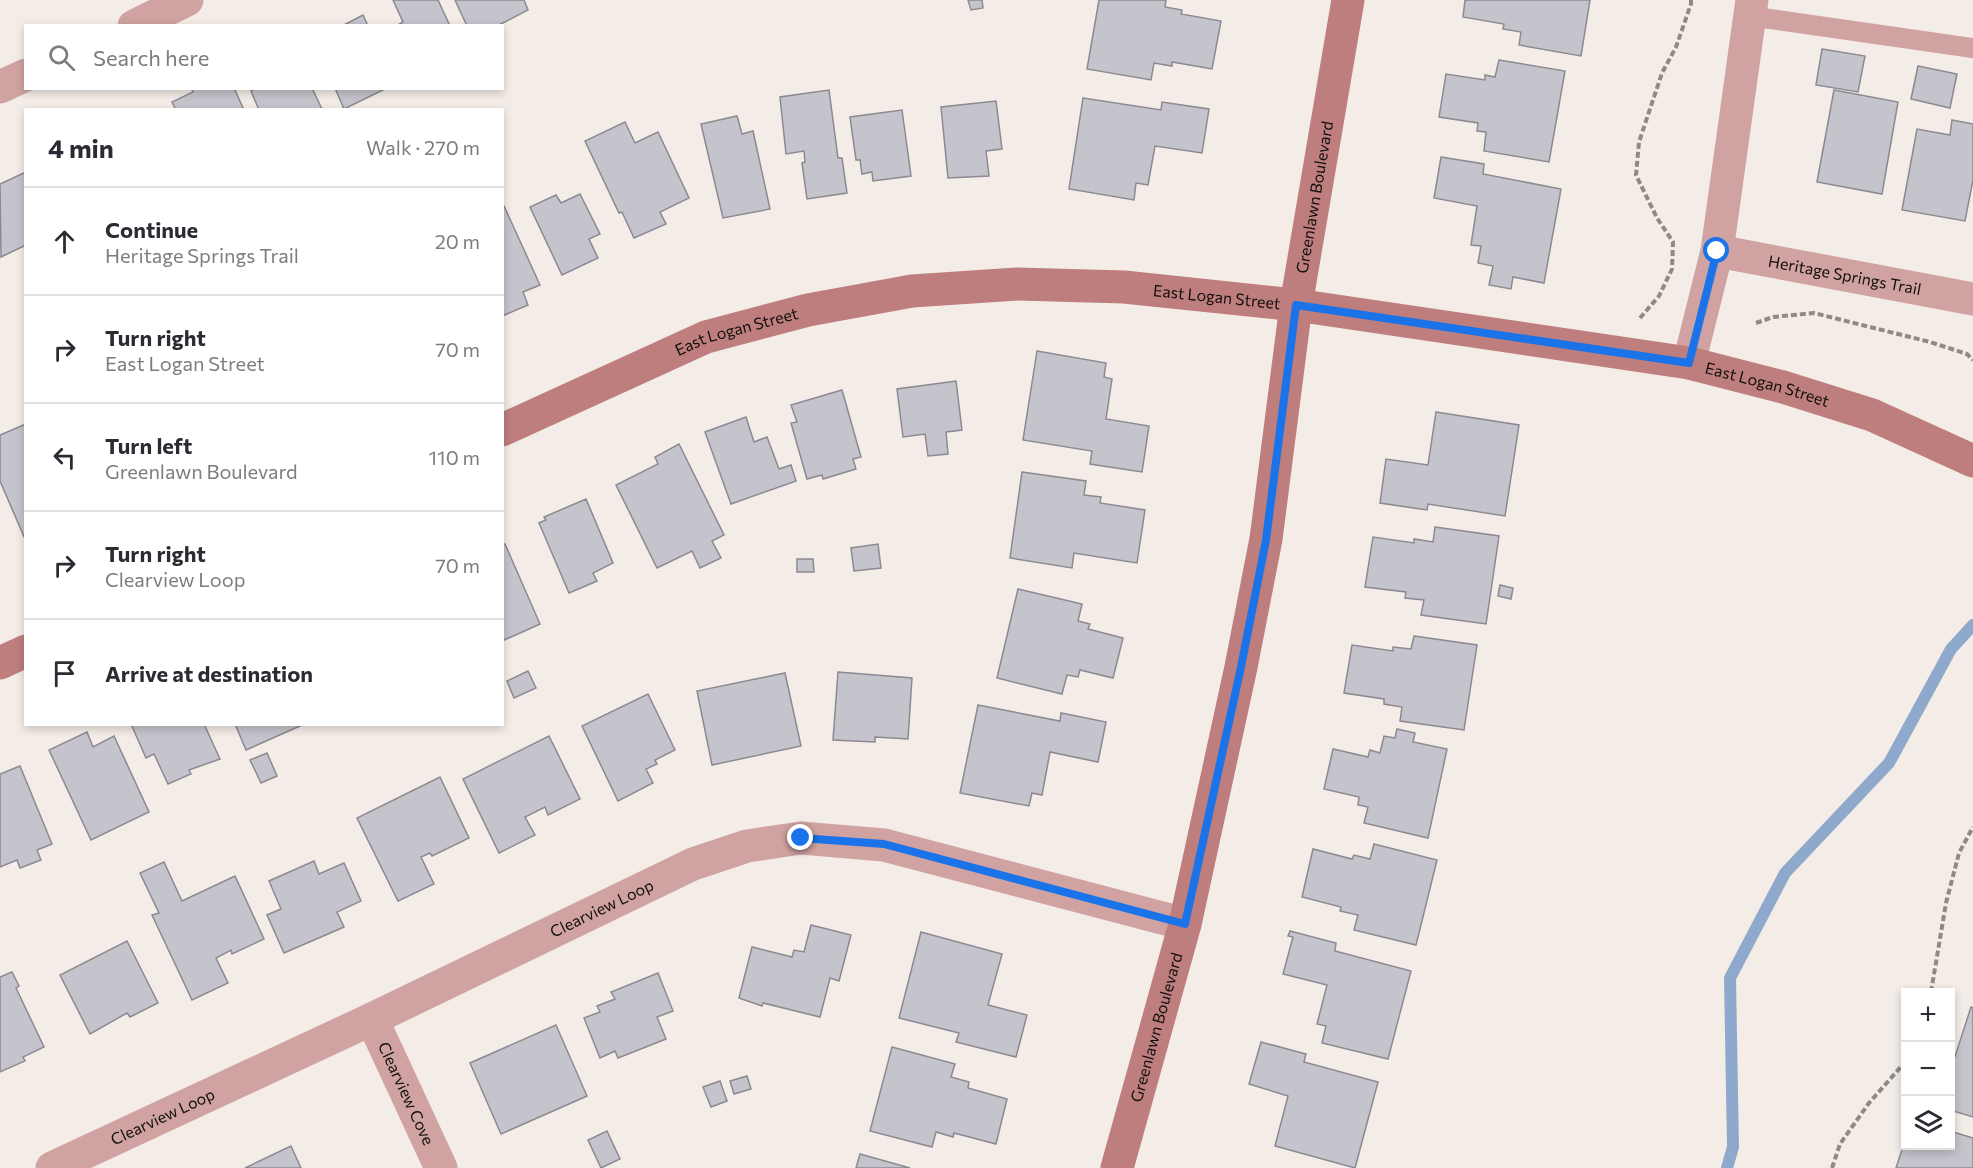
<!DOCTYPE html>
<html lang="en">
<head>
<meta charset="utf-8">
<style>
  body { margin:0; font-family:Commissioner,sans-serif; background:#f7f7f7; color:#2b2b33 }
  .controls { position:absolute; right:18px; bottom:18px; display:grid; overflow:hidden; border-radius:0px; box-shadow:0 3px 9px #0003 }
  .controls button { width:54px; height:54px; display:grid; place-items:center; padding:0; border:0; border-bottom:2px solid #e1e1e2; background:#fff; color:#2b2b33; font:30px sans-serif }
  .stop { position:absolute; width:18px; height:18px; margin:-14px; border:4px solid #1a73e8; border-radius:50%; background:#fff }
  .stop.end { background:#1a73e8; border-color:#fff; box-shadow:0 2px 6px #0008 }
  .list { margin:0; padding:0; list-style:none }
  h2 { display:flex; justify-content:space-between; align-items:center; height:78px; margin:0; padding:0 24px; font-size:26px }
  h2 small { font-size:20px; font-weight:400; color:#7c7c81 }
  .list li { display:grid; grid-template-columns:39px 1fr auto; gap:18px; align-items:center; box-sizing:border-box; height:108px; padding:0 24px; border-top:2px solid #e1e1e2 }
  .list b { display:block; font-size:22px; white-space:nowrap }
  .list p { margin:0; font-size:20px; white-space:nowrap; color:#7c7c81 }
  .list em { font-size:20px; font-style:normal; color:#7c7c81 }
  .icon { flex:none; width:33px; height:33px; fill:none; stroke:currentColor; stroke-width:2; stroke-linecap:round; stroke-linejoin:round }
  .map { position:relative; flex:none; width:1973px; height:1168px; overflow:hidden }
  .search { position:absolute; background:#fff; box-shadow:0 3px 9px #0003; left:24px; top:24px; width:480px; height:66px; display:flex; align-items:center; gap:15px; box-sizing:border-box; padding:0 21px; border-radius:0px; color:#7c7c81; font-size:22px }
  .panel { position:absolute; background:#fff; box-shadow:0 3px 9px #0003; left:24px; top:108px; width:480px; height:618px; border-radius:0px }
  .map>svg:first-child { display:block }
</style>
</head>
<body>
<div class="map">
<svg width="1973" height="1168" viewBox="0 0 1973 1168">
  <rect width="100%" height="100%" fill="#f4ece6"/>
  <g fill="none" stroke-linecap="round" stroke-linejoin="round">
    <polyline stroke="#8fa9cc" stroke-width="12" points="1727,1168 1733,1147 1730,978 1785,873 1889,763 1951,649 1973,625"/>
  </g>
  <g fill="#c5c4cc" stroke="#8b8991" stroke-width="1.5">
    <polygon points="393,0 438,0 450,26 396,26 403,22"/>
    <polygon points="455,0 524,0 528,10 497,26 467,26"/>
    <polygon points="968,0 982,0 983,8 971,10"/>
    <polygon points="1099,0 1166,0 1165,7 1182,10 1181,14 1221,21 1212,69 1172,62 1172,66 1154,63 1151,80 1087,69"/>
    <polygon points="1465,0 1590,0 1581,56 1519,45 1521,32 1503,29 1504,24 1463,17"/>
    <polygon points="363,15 368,26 342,26"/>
    <polygon points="1822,49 1865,56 1858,92 1816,85"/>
    <polygon points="1499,60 1565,71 1549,162 1484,151 1486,132 1477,131 1478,123 1439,117 1446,74 1485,80 1485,75 1495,77"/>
    <polygon points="1918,66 1957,74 1950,108 1911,99"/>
    <polygon points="191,88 234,88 244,110 176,110 172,102 193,92"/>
    <polygon points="257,88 312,88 322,109 259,110 251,91"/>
    <polygon points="335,88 387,88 344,109"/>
    <polygon points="829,90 838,158 842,158 847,193 807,199 802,163 805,162 804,151 786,154 780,97"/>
    <polygon points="1834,90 1898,102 1882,194 1817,182"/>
    <polygon points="1083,98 1161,110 1162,102 1209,109 1202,153 1155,146 1148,185 1136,183 1134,200 1069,189"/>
    <polygon points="996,101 1002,149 986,151 989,176 948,178 941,107"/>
    <polygon points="902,110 911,176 873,181 872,172 862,174 860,160 856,160 850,117"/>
    <polygon points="737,116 742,134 753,131 770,209 723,218 701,124"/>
    <polygon points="1952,120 1973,124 1973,180 1965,221 1902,210 1917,129 1950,135"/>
    <polygon points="625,122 635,143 658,132 689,198 660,212 666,224 634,238 622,212 619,213 585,141"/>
    <polygon points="1441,157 1484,164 1483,174 1561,189 1544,283 1513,277 1511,289 1489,285 1493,266 1478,263 1481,246 1471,245 1477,206 1434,198"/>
    <polygon points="26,172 26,245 1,257 0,184"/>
    <polygon points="580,194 600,234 589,239 598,258 562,275 530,207 556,195 561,203"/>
    <polygon points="504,206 540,285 523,292 528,305 502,316 502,207"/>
    <polygon points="1037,351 1106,363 1104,377 1112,379 1106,419 1149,426 1142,472 1090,464 1092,451 1023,440"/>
    <polygon points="956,381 962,430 946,432 948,454 928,456 925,434 903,437 897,389"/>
    <polygon points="842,390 861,457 853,459 856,469 823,479 822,475 807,479 791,423 797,422 791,405"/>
    <polygon points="1436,412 1519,425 1505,516 1428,504 1427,510 1380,503 1386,459 1428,465"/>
    <polygon points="746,417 754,442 767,437 779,469 791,465 796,481 731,504 705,432"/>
    <polygon points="26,424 26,539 25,539 0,481 0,435"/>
    <polygon points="679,444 724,535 712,541 721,558 700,568 692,551 657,568 616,485 658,464 655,457"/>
    <polygon points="1022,472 1086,481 1084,495 1101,497 1100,503 1145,510 1137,563 1074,553 1072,568 1010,558"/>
    <polygon points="586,499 613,563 593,573 597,581 569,593 539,523 546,520 544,517"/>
    <polygon points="1435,527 1499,536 1486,624 1421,615 1424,600 1405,598 1406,592 1365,587 1373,537 1414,543 1414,539 1433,542"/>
    <polygon points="505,544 540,624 502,641 502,545"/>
    <polygon points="878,544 881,568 854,571 851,548"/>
    <polygon points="797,559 813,559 814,572 797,572"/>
    <polygon points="1500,585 1513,588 1511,599 1498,596"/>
    <polygon points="1018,589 1082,604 1078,621 1090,624 1088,629 1123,638 1113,678 1080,670 1078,677 1067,675 1062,694 997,678"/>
    <polygon points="1414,636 1477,645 1464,730 1400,721 1402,707 1384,704 1384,699 1344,693 1352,645 1393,651 1393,647 1411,649"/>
    <polygon points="528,671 536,688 514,698 507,681"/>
    <polygon points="838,672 912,678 908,739 875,737 875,742 833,740"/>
    <polygon points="785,673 801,746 712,765 697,691"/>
    <polygon points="648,694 675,750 655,760 657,764 646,769 653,783 618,801 582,726"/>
    <polygon points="978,705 1060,721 1061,713 1106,722 1098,762 1050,752 1042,795 1032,793 1029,806 960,793"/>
    <polygon points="131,724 204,724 220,759 189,770 191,774 168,784 154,754 146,758"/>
    <polygon points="235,724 300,724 300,726 246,750"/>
    <polygon points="1397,729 1415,733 1413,742 1447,749 1428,838 1364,823 1368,807 1358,805 1359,797 1324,789 1333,749 1368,757 1370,750 1380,753 1384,736 1395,738"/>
    <polygon points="87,732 93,747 114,736 149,812 91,840 49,750"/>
    <polygon points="549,736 580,799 548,815 545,807 525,817 535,835 499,853 463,779"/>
    <polygon points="267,753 277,776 261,783 250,760"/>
    <polygon points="20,766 52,844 37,850 41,860 20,868 17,860 0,867 0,774"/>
    <polygon points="440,777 469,838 432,856 430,853 421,857 434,884 398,901 357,818"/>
    <polygon points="1374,844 1437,860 1416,945 1354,930 1358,915 1340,911 1341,907 1302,897 1313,849 1352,859 1354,855 1370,859"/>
    <polygon points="314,861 319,874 344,863 361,901 337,912 344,927 284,953 267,915 281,909 269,881"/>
    <polygon points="164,862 182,901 235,876 264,939 232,954 231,950 216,958 228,983 192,1000 152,915 159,913 140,873"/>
    <polygon points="811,925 851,935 839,981 830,978 820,1017 763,1003 762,1006 739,998 752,947 792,957 794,950 804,952"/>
    <polygon points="1290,931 1336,943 1335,951 1411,971 1388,1059 1322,1043 1326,1026 1317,1024 1327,985 1283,974 1293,937 1288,936"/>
    <polygon points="921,932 1002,954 988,1005 1027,1015 1016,1057 956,1042 959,1033 899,1018"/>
    <polygon points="127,941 158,1003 130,1017 127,1013 90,1034 60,975"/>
    <polygon points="12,972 19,986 16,988 44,1047 23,1057 25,1061 0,1072 0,977"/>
    <polygon points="658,973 673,1011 657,1017 666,1039 618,1058 615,1051 600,1058 584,1018 600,1012 597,1006 615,999 611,992"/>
    <polygon points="1971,1007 1973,1008 1973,1117 1950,1110 1950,1072"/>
    <polygon points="556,1025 587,1096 501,1134 470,1063"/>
    <polygon points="1261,1042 1306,1054 1304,1062 1378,1082 1355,1168 1275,1146 1288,1096 1249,1084"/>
    <polygon points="892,1047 955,1064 951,1077 969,1082 968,1088 1007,1099 996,1144 954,1133 953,1137 936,1132 932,1147 870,1131"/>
    <polygon points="747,1076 751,1089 734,1094 730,1081"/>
    <polygon points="720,1081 727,1101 711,1107 703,1087"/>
    <polygon points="607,1131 620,1159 601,1168 588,1140"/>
    <polygon points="1950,1131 1973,1138 1973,1168 1896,1168 1906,1137 1906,1146 1950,1146"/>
    <polygon points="291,1146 301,1168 245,1168"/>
    <polygon points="860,1154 910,1168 856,1168"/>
  </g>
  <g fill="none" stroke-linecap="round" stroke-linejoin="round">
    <g stroke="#8f8a86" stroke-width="4" stroke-dasharray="6 3" stroke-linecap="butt">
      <polyline points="1640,318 1659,296 1672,269 1673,242 1657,218 1636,175 1639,142 1662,73 1676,47 1691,4 1691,0"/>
      <polyline points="1756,323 1773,317 1814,313 1930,342 1967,354 1973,360"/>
      <polyline points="1931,992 1946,903 1959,853 1973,827"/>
      <polyline points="1832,1168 1840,1144 1869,1103 1906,1061"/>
    </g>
    <polyline stroke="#d0a3a2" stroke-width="20" points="1749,16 1973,48"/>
    <g stroke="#d0a3a2" stroke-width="33">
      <polyline points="134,26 187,0"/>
      <polyline points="0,87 26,75"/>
      <path id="s1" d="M1717,251L1973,299"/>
      <polyline points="1689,363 1717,251 1752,0"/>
      <path id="s2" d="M372,1019L441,1168"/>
      <path id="s3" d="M52,1168L372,1019L693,864L747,846L801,838L884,845L1185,924"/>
    </g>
    <g stroke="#be7e7d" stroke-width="33">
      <path id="s4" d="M502,430L706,337L808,310L912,291L1017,284L1124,287L1296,305L1689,363L1783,387L1872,415L1973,461"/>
      <polyline points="0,663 26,651"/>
      <path id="s5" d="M1117,1168L1185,924L1241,667L1266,539L1296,305L1348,0"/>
    </g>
  </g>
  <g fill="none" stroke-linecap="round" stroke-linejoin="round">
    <polyline stroke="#1a73e8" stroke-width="8" points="801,838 884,844 1185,924 1241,667 1266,540 1296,305 1689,363 1717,251"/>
  </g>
  <g text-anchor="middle" stroke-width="5" stroke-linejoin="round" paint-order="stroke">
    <g font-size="16" fill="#110f0d" stroke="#f4ece6">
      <text dy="6" stroke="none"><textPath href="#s5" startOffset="992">Greenlawn Boulevard</textPath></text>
      <text dy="6" stroke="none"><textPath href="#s1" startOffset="130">Heritage Springs Trail</textPath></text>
      <text dy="6" stroke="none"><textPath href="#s4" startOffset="741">East Logan Street</textPath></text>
      <text dy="6" stroke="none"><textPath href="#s4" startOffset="255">East Logan Street</textPath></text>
      <text dy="6" stroke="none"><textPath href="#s4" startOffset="1299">East Logan Street</textPath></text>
      <text dy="6" stroke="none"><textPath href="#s3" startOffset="608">Clearview Loop</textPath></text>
      <text dy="6" stroke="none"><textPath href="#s5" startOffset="146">Greenlawn Boulevard</textPath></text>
      <text dy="6" stroke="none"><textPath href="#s2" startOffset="82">Clearview Cove</textPath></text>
      <text dy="6" stroke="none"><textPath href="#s3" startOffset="122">Clearview Loop</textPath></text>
    </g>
  </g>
</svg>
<div class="controls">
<button>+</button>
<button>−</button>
<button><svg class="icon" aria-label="layers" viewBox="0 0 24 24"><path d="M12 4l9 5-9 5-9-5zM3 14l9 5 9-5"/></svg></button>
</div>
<div class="stop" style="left:1717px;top:251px"></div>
<div class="stop end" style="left:801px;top:838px"></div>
<div class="search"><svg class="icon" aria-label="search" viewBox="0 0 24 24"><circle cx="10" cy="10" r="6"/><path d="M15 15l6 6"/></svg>Search here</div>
<section class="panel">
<h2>4 min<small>Walk · 270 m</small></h2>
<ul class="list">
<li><svg class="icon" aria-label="ahead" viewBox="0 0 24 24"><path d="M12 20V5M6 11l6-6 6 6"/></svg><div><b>Continue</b><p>Heritage Springs Trail</p></div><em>20 m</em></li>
<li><svg class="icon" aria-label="right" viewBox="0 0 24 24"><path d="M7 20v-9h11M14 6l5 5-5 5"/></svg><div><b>Turn right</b><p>East Logan Street</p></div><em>70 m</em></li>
<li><svg class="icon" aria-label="left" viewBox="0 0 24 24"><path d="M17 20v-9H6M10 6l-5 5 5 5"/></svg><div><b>Turn left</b><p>Greenlawn Boulevard</p></div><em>110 m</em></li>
<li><svg class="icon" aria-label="right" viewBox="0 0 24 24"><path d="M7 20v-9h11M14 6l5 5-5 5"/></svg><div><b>Turn right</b><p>Clearview Loop</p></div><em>70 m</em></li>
<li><svg class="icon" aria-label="arrive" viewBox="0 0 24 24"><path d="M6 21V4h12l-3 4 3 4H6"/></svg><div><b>Arrive at destination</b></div></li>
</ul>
</section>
</div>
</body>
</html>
